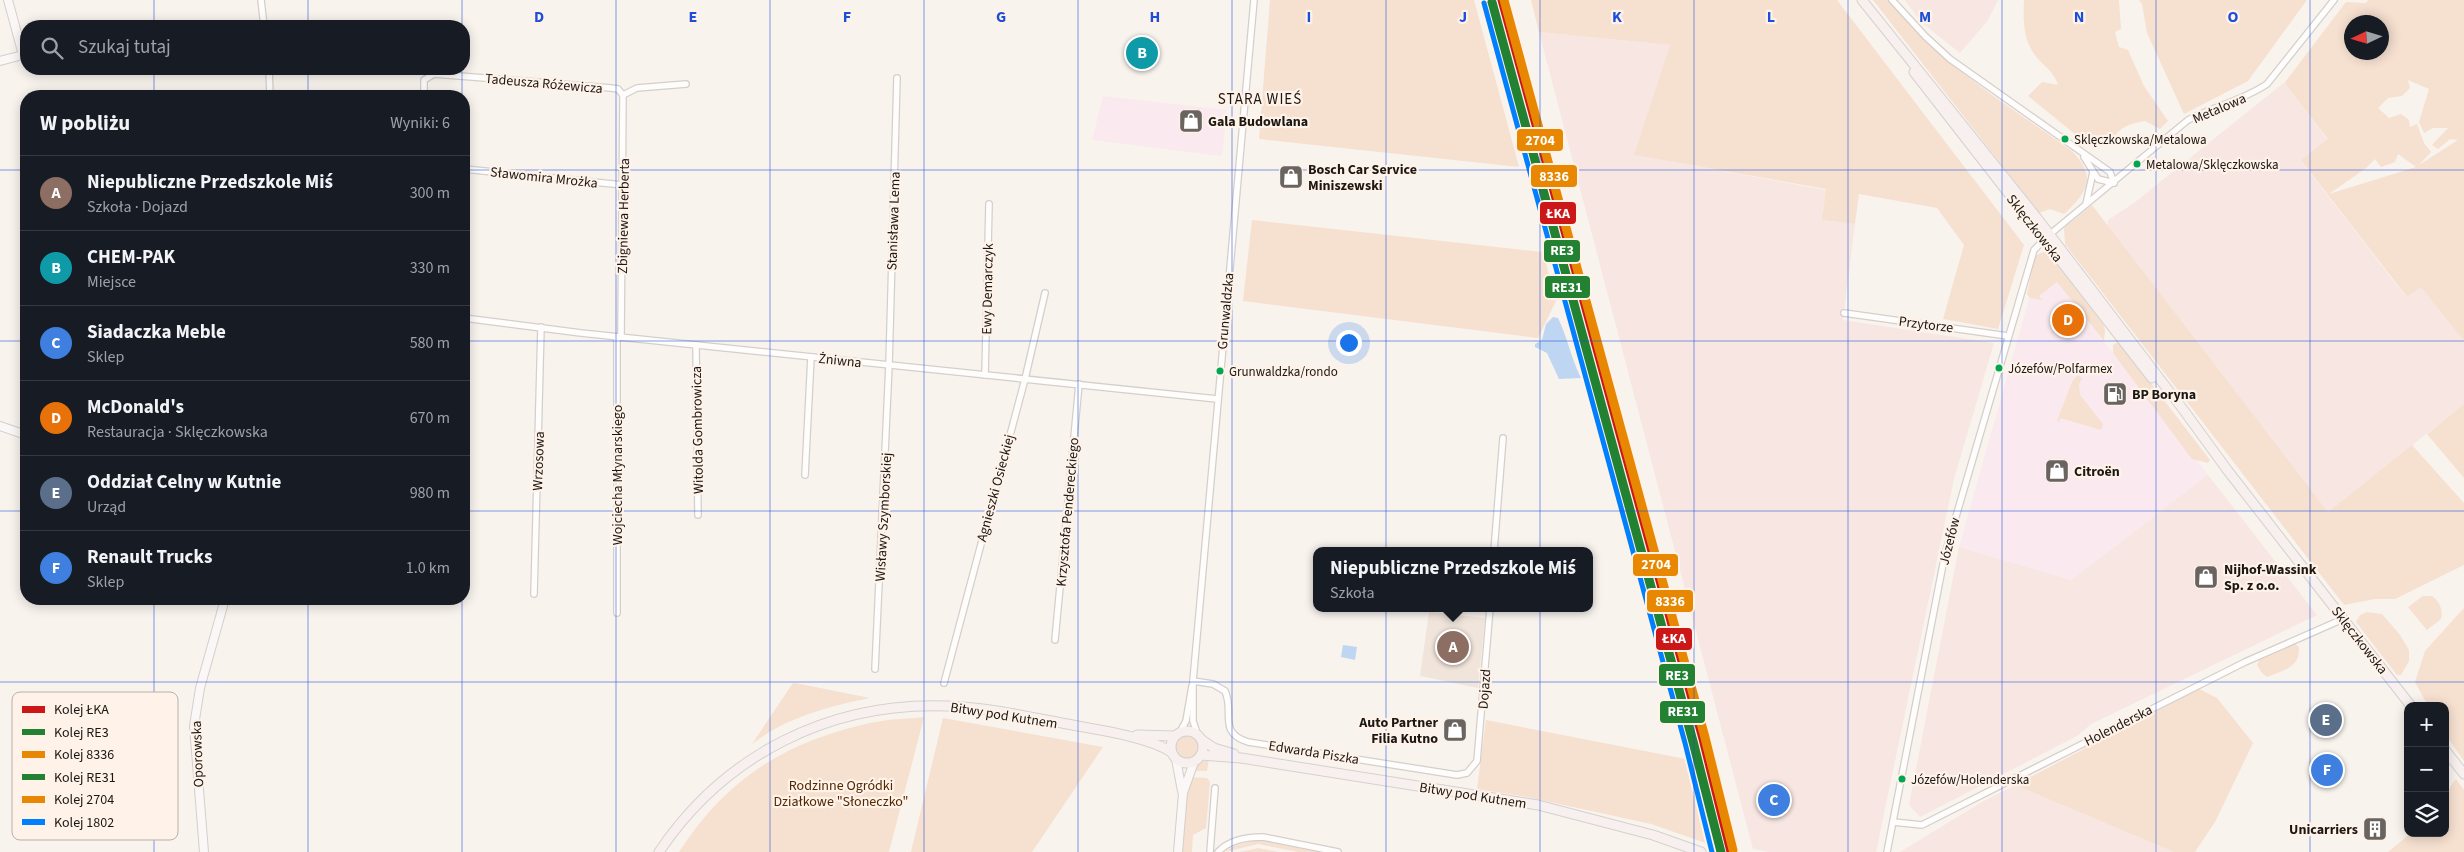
<!DOCTYPE html>
<html lang="pl">
<head>
<meta charset="utf-8">
<style>
  body { margin:0; font-family:"Source Sans 3",sans-serif; background:#242831; color:#f1f3f6 }
  .controls { position:absolute; right:15px; bottom:15px; display:grid; overflow:hidden; border-radius:10px; box-shadow:0 2px 12px #0003 }
  .controls button { width:45px; height:45px; display:grid; place-items:center; padding:0; border:0; border-bottom:1px solid #363941; background:#171b24; color:#f1f3f6; font:25px sans-serif }
  .compass { position:absolute; left:2344px; top:15px; width:45px; height:45px; border-radius:50%; background:#171b24; box-shadow:0 2px 12px #0003; rotate:266deg }
  .you { position:absolute; left:1348px; top:342px; width:18px; height:18px; margin:-12px; border:4px solid #fff; border-radius:50%; background:#1a73e8; box-shadow:0 0 0 8px #1a73e833 }
  .badge { display:grid; place-items:center; width:32px; height:32px; border-radius:50%; background:#0f766e; color:#fff; font-size:16px; font-weight:700 }
  .pin { position:absolute; translate:-50% -50%; border:2px solid #fff; box-shadow:0 1px 5px #0006 }
  .popup { position:absolute; left:1313px; top:547px; width:280px; height:65px; box-sizing:border-box; display:grid; place-content:center; border-radius:10px; background:#171b24; filter:drop-shadow(0 1px 4px #0005); font-size:16px; white-space:nowrap; color:#9ea1a6 }
  .popup b { font-size:19px; color:#f1f3f6 }
  .popup::after { content:''; position:absolute; left:50%; top:100%; margin-left:-10px; border:10px solid transparent; border-top-color:#171b24 }
  .list { margin:0; padding:0; list-style:none }
  h2 { display:flex; justify-content:space-between; align-items:center; height:65px; margin:0; padding:0 20px; font-size:21px }
  h2 small { font-size:16px; font-weight:400; color:#9ea1a6 }
  .list li { display:grid; grid-template-columns:32px 1fr auto; gap:15px; align-items:center; box-sizing:border-box; height:75px; padding:0 20px; border-top:1px solid #363941 }
  .list b { display:block; font-size:19px; white-space:nowrap }
  .list p { margin:0; font-size:16px; white-space:nowrap; color:#9ea1a6 }
  .list em { font-size:16px; font-style:normal; color:#9ea1a6 }
  .icon { flex:none; width:28px; height:28px; fill:none; stroke:currentColor; stroke-width:2; stroke-linecap:round; stroke-linejoin:round }
  .map { position:relative; flex:none; width:2464px; height:852px; overflow:hidden }
  .search { position:absolute; background:#171b24; box-shadow:0 2px 12px #0003; left:20px; top:20px; width:450px; height:55px; display:flex; align-items:center; gap:12px; box-sizing:border-box; padding:0 18px; border-radius:20px; color:#9ea1a6; font-size:19px }
  .panel { position:absolute; background:#171b24; box-shadow:0 2px 12px #0003; left:20px; top:90px; width:450px; height:515px; border-radius:20px }
  .map>svg:first-child { display:block }
</style>
</head>
<body>
<div class="map">
<svg width="2464" height="852" viewBox="0 0 2464 852">
  <rect width="100%" height="100%" fill="#f9f3ee"/>
  <g fill="#faeaef">
    <polygon points="1103,96 1227,110 1222,156 1092,140"/>
    <polygon points="2040,260 2208,475 2071,580 1959,547"/>
  </g>
  <g fill="#f8e6e2">
    <polygon points="1905,0 1998,0 1988,20 1960,53 1921,22"/>
    <polygon points="1539,32 1670,45 1635,155 1826,190 1822,220 1855,224 1843,320 1994,343 1954,479 1876,852 1768,852 1753,849"/>
    <polygon points="2286,81 2286,85 2328,140 2301,161 2406,297 2421,287 2464,341 2464,404 2328,512 2107,227 2108,220 2134,203"/>
    <polygon points="2208,475 2317,615 2091,724 2077,736 1920,817 1909,805 1959,547 2071,580"/>
    <polygon points="2015,785 2174,852 1900,852 1982,802"/>
  </g>
  <polygon fill="#f1e5db" points="1429,612 1485,618 1478,688 1420,676"/>
  <g fill="#f6e0d0" fill-rule="evenodd">
    <polygon points="1270,0 1474,0 1519,167 1259,139"/>
    <polygon points="1531,0 1837,0 2024,245 1998,329 1943,319 1964,245 1937,208 1859,194 1855,224 1822,220 1826,189 1634,155 1670,45 1539,32"/>
    <path d="M1873,0H1889C1937,63 2008,105 2072,151C2097,177 2088,192 2064,214L2050,209L2039,213Z"/>
    <path d="M2024,0H2119L2121,29L2115,32L2119,47L2128,50L2144,86L2168,121L2160,129L2145,121C2123,125 2120,128 2107,146L2086,143L2028,96L2042,82L2058,85C2054,73 2048,69 2039,60C2023,43 2023,22 2024,0Z"/>
    <polygon points="2139,0 2307,0 2248,81 2184,114 2147,33 2142,4"/>
    <path d="M2368,0H2464V341L2421,287L2407,297L2301,160L2328,139L2286,85V81L2346,2L2366,3ZM2352,22H2382V52H2352ZM2408,80L2429,89L2419,122L2424,133L2433,128H2448L2432,145L2438,149L2450,139L2458,140L2419,165L2431,152L2424,143L2417,124L2410,127L2409,120L2401,114L2389,118L2378,108L2388,98L2402,96L2410,88ZM2398,154L2416,167L2329,194L2366,168L2375,159L2381,167L2395,162Z"/>
    <polygon points="2092,205 2328,512 2412,445 2464,503 2464,565 2395,599 2375,599 2344,605 2065,244 2064,228"/>
    <polygon points="1252,220 1543,252 1556,301 1538,338 1243,301"/>
    <polygon points="2043,252 2047,253 2055,261 2103,324 2105,330 2104,341 2057,282 2039,296 2042,300 2030,298 2027,294 2035,256"/>
    <polygon points="2116,343 2120,343 2210,460 2208,463 2192,459 2113,353 2113,345"/>
    <polygon points="2078,375 2082,378 2079,385 2080,395 2103,424 2101,430 2060,418 2059,423 2057,421 2072,382"/>
    <polygon points="2464,404 2464,478 2427,434"/>
    <path d="M2423,596H2432C2440,602 2443,610 2441,619L2427,630L2408,607Z"/>
    <polygon points="2464,608 2464,761 2445,734 2445,706 2428,706 2415,682 2425,651"/>
    <polygon points="2367,612 2382,614 2400,635 2409,650 2409,661 2401,675 2397,675 2356,622 2360,615"/>
    <path d="M2295,644L2299,647C2300,668 2284,670 2267,677L2262,673L2257,665L2260,658Z"/>
    <path d="M793,683L800,684L870,698C829,706 785,718 752,744Z"/>
    <polygon points="2199,689 2217,698 2253,743 2215,822 2195,852 2174,852 2015,785"/>
    <path d="M924,717L889,852H679C727,778 785,742 870,723C888,719 906,719 924,717Z"/>
    <polygon points="943,718 1103,747 1032,852 911,852"/>
    <polygon points="1486,720 1696,761 1717,847 1651,824 1527,797 1477,789"/>
    <circle cx="1187" cy="747" r="12"/>
    <polygon points="1209,759 1207,771 1192,771 1196,765"/>
    <polygon points="1189,777 1207,778 1210,782 1206,828 1193,835 1192,852 1181,852"/>
    <path d="M2456,779L2464,790V852H2388L2411,833H2445C2445,813 2442,795 2456,779Z"/>
    <polygon points="1258,840 1262,841 1319,852 1298,852 1258,844 1225,852 1234,846"/>
    <polygon points="1258,848 1279,852 1240,852"/>
  </g>
  <g fill="#bed6f1">
    <path d="M1553,317L1558,318C1567,336 1571,358 1581,378L1559,379L1547,353L1535,347V344L1542,340L1546,324Z"/>
    <polygon points="1343,645 1357,647 1355,660 1341,657"/>
  </g>
  <g fill="none" stroke-linecap="round" stroke-linejoin="round">
    <defs>
      <g id="street">
        <polyline points="261,0 264,26"/>
        <polyline points="1892,0 1925,36 1950,59 2110,172 2114,183"/>
        <polyline points="269,69 270,96"/>
        <polyline points="623,95 637,88 686,84"/>
        <polyline points="424,96 424,80 434,74 611,88 618,89 623,95"/>
        <polyline points="2084,157 2098,179 2114,183"/>
        <polyline points="464,169 623,185"/>
        <polyline points="2086,204 2093,172"/>
        <polyline points="1844,313 2008,336"/>
        <polyline points="464,318 581,333 1217,399"/>
        <polyline points="621,337 623,95"/>
        <polyline points="696,345 698,515"/>
        <polyline points="985,375 989,204"/>
        <polyline points="805,475 811,357"/>
        <polyline points="1494,551 1503,438"/>
        <polyline points="534,594 541,327"/>
        <polyline points="617,613 617,337"/>
        <polyline points="1055,640 1079,384"/>
        <polyline points="875,669 889,365 897,78"/>
        <path d="M1193,681L1213,684L1225,691C1235,713 1217,732 1248,742L1457,775L1467,773L1477,761L1490,608"/>
        <polyline points="944,683 1025,379 1045,293"/>
        <polyline points="1180,732 1186,721 1192,686"/>
        <polyline points="1197,733 1193,721 1193,681 1254,0"/>
        <polyline points="1893,822 1922,825 2245,662 2343,619"/>
        <polyline points="1210,852 1215,788"/>
        <path d="M1218,852C1229,840 1247,837 1263,837L1338,852"/>
        <path d="M1887,852L1945,554L2034,250L2049,235L2188,120C2214,106 2242,101 2267,84L2334,0"/>
      </g>
      <g id="secondary">
        <polyline points="0,61 23,55 8,0"/>
        <polyline points="0,426 26,435"/>
        <polyline points="1176,759 1182,791"/>
        <polyline points="204,852 194,726 200,688 225,599"/>
        <polyline points="1178,852 1183,793 1194,762"/>
      </g>
      <g id="primary">
        <polyline points="1862,0 2037,218 2185,412 2228,471 2411,706"/>
        <polyline points="1914,72 2152,378"/>
        <circle cx="1187" cy="747" r="16"/>
        <polyline points="1137,735 1174,736"/>
        <polyline points="1202,740 1214,748 1234,754"/>
        <polyline points="2445,750 2464,774"/>
        <polyline points="1201,755 1241,758 1538,805 1653,835 1701,852"/>
        <path d="M659,852C724,755 829,702 946,706C985,707 1024,716 1062,723C1091,729 1147,736 1171,752"/>
      </g>
    </defs>
    <use href="#street" stroke="#d4cfcb" stroke-width="8"/>
    <use href="#secondary" stroke="#d4cfcb" stroke-width="10"/>
    <use href="#primary" stroke="#d4d1ce" stroke-width="11"/>
    <use href="#street" stroke="#fefdfc" stroke-width="5.5"/>
    <use href="#secondary" stroke="#fbf7f6" stroke-width="8"/>
    <use href="#primary" stroke="#f7f0ef" stroke-width="9"/>
    <defs>
      <polyline id="rail-1" points="1500,0 1701,739 1729,852"/>
      <polyline id="rail-2" points="1494,2 1695,741 1723,852"/>
      <polyline id="rail-3" points="1506,0 1707,737 1735,850"/>
      <polyline id="rail-4" points="1490,2 1691,742 1719,852"/>
      <polyline id="rail-5" points="1502,0 1703,738 1731,850"/>
      <polyline id="rail-6" points="1484,3 1685,743 1712,852"/>
    </defs>
    <use href="#rail-1" stroke="#fef2e9" stroke-width="9"/>
    <use href="#rail-2" stroke="#fef2e9" stroke-width="9"/>
    <use href="#rail-3" stroke="#fef2e9" stroke-width="9"/>
    <use href="#rail-4" stroke="#fef2e9" stroke-width="9"/>
    <use href="#rail-5" stroke="#fef2e9" stroke-width="9"/>
    <use href="#rail-6" stroke="#fef2e9" stroke-width="9"/>
    <use href="#rail-1" stroke="#cc1719" stroke-width="5"/>
    <use href="#rail-2" stroke="#238132" stroke-width="5"/>
    <use href="#rail-3" stroke="#e88802" stroke-width="5"/>
    <use href="#rail-4" stroke="#238132" stroke-width="5"/>
    <use href="#rail-5" stroke="#e88802" stroke-width="5"/>
    <use href="#rail-6" stroke="#0080ff" stroke-width="5"/>
  </g>
  <path fill="none" stroke="#1d4ed8" stroke-width="1" stroke-opacity="0.55" d="M154,0V26M308,0V26M462,0V26M616,0V852M770,0V852M924,0V852M1078,0V852M1232,0V852M1386,0V852M1540,0V852M1694,0V852M1848,0V852M2002,0V852M2156,0V852M2310,0V852M154,69V96M308,69V96M462,69V96M0,170H26M464,170H2464M0,341H26M464,341H2464M0,511H26M464,511H2464M154,599V852M308,599V852M462,599V852M0,682H2464"/>
  <defs>
    <symbol id="shop-square" viewBox="-11 -11 22 22"><rect x="-9" y="-9" width="18" height="18" rx="4" fill="#696460" stroke="#fef2e9"/><path d="M-5-2.5h2.3a2.7 3.5 0 0 1 5.4 0H5L5.5 6h-11ZM-1.5-2.5h3a1.5 2.3 0 0 0-3 0Z" fill="#fff"/></symbol>
    <symbol id="fuel-square" viewBox="-11 -11 22 22"><rect x="-9" y="-9" width="18" height="18" rx="4" fill="#696460" stroke="#fef2e9"/><path d="M-5.5-6h7V0h2V4h1.3V-2.5L3-4.5l.8-.8L6-3V5H2.5V1h-1V6h-7ZM-4.2-4.7v3.2H.2V-4.7Z" fill="#fff"/></symbol>
    <symbol id="building-square" viewBox="-11 -11 22 22"><rect x="-9" y="-9" width="18" height="18" rx="4" fill="#696460" stroke="#fef2e9"/><path d="M-4-6H4V6H1V3H-1V6H-4ZM-2.5-4.3h1.7v1.8h-1.7ZM.8-4.3h1.7v1.8H.8ZM-2.5-1h1.7V.8h-1.7ZM.8-1h1.7V.8H.8Z" fill="#fff"/></symbol>
  </defs>
  <g fill-rule="evenodd">
    <use href="#shop-square" x="1177" y="107" width="28" height="28"/>
    <use href="#shop-square" x="1277" y="163" width="28" height="28"/>
    <use href="#fuel-square" x="2101" y="380" width="28" height="28"/>
    <use href="#shop-square" x="2043" y="457" width="28" height="28"/>
    <use href="#shop-square" x="2192" y="563" width="28" height="28"/>
    <use href="#shop-square" x="1441" y="716" width="28" height="28"/>
    <use href="#building-square" x="2361" y="815" width="28" height="28"/>
  </g>
  <g fill="#00a651" stroke="#fef2e9" stroke-width="2">
    <circle cx="2065" cy="139" r="4.5"/>
    <circle cx="2137" cy="164" r="4.5"/>
    <circle cx="1999" cy="368" r="4.5"/>
    <circle cx="1220" cy="371" r="4.5"/>
    <circle cx="1902" cy="779" r="4.5"/>
  </g>
  <g text-anchor="middle" stroke-width="4.5" stroke-linejoin="round" paint-order="stroke">
    <g font-size="13" fill="#1b1713" stroke="#fef2e9" text-anchor="start">
      <text x="2074" y="144">Sklęczkowska/Metalowa</text>
      <text x="2146" y="169">Metalowa/Sklęczkowska</text>
      <text x="2008" y="373">Józefów/Polfarmex</text>
      <text x="1229" y="376">Grunwaldzka/rondo</text>
      <text x="1911" y="784">Józefów/Holenderska</text>
    </g>
    <g font-size="14" fill="#1b1713" stroke="#fef2e9">
      <text transform="translate(544 83) rotate(5)" y="5">Tadeusza Różewicza</text>
      <text transform="translate(2219 108) rotate(-23)" y="5">Metalowa</text>
      <text transform="translate(544 177) rotate(6)" y="5">Sławomira Mrożka</text>
      <text transform="translate(623 216) rotate(-89)" y="5">Zbigniewa Herberta</text>
      <text transform="translate(893 221) rotate(-88)" y="5">Stanisława Lema</text>
      <text transform="translate(2035 228) rotate(52)" y="5">Sklęczkowska</text>
      <text transform="translate(987 289) rotate(-89)" y="5">Ewy Demarczyk</text>
      <text transform="translate(1225 311) rotate(-85)" y="5">Grunwaldzka</text>
      <text transform="translate(1926 324) rotate(7)" y="5">Przytorze</text>
      <text transform="translate(840 360) rotate(6)" y="5">Żniwna</text>
      <text transform="translate(697 430) rotate(-91)" y="5">Witolda Gombrowicza</text>
      <text transform="translate(538 461) rotate(-88)" y="5">Wrzosowa</text>
      <text transform="translate(617 475) rotate(-90)" y="5">Wojciecha Młynarskiego</text>
      <text transform="translate(995 488) rotate(-75)" y="5">Agnieszki Osieckiej</text>
      <text transform="translate(1067 512) rotate(-85)" y="5">Krzysztofa Pendereckiego</text>
      <text transform="translate(883 517) rotate(-87)" y="5">Wisławy Szymborskiej</text>
      <text transform="translate(1949 541) rotate(-76)" y="5">Józefów</text>
      <text transform="translate(2360 640) rotate(52)" y="5">Sklęczkowska</text>
      <text transform="translate(1484 689) rotate(-86)" y="5">Dojazd</text>
      <text transform="translate(1004 715) rotate(9)" y="5">Bitwy pod Kutnem</text>
      <text transform="translate(2118 725) rotate(-27)" y="5">Holenderska</text>
      <text transform="translate(1314 752) rotate(9)" y="5">Edwarda Piszka</text>
      <text transform="translate(197 754) rotate(-92)" y="5">Oporowska</text>
      <text transform="translate(1473 795) rotate(9)" y="5">Bitwy pod Kutnem</text>
    </g>
    <g font-size="14" font-weight="bold" fill="#1b1713" stroke="#fef2e9" text-anchor="start">
      <text x="1208" y="126">Gala Budowlana</text>
      <text x="1308" y="174">Bosch Car Service<tspan x="1308" dy="16">Miniszewski</tspan></text>
      <text x="2132" y="399">BP Boryna</text>
      <text x="2074" y="476">Citroën</text>
      <text x="2224" y="574">Nijhof-Wassink<tspan x="2224" dy="16">Sp. z o.o.</tspan></text>
      <text x="1438" y="727" text-anchor="end">Auto Partner<tspan x="1438" dy="16">Filia Kutno</tspan></text>
      <text x="2358" y="834" text-anchor="end">Unicarriers</text>
    </g>
    <g font-size="14" fill="#522800" stroke="#fef2e9">
      <text x="841" y="790">Rodzinne Ogródki<tspan x="841" dy="16">Działkowe "Słoneczko"</tspan></text>
    </g>
    <g font-size="15" letter-spacing="1" fill="#1b1713" stroke="#fef2e9">
      <text x="1260" y="104">STARA WIEŚ</text>
    </g>
  </g>
  <rect x="12" y="692" width="166" height="148" rx="8" fill="#fef2e9" stroke="#bab0a9" stroke-width="1"/>
  <rect x="22" y="706" width="23" height="7" fill="#cc1719"/>
  <rect x="22" y="729" width="23" height="6" fill="#238132"/>
  <rect x="22" y="751" width="23" height="7" fill="#e88802"/>
  <rect x="22" y="774" width="23" height="6" fill="#238132"/>
  <rect x="22" y="796" width="23" height="7" fill="#e88802"/>
  <rect x="22" y="819" width="23" height="6" fill="#0080ff"/>
  <g font-size="14" fill="#1b1713">
    <text x="54" y="714">Kolej ŁKA</text>
    <text x="54" y="737">Kolej RE3</text>
    <text x="54" y="759">Kolej 8336</text>
    <text x="54" y="782">Kolej RE31</text>
    <text x="54" y="804">Kolej 2704</text>
    <text x="54" y="827">Kolej 1802</text>
  </g>
  <g font-size="16" text-anchor="middle" font-weight="bold" fill="#1d4ed8" stroke="#fef2e9" stroke-width="4.5" stroke-linejoin="round" paint-order="stroke">
    <text x="539" y="22">D</text>
    <text x="693" y="22">E</text>
    <text x="847" y="22">F</text>
    <text x="1001" y="22">G</text>
    <text x="1155" y="22">H</text>
    <text x="1309" y="22">I</text>
    <text x="1463" y="22">J</text>
    <text x="1617" y="22">K</text>
    <text x="1771" y="22">L</text>
    <text x="1925" y="22">M</text>
    <text x="2079" y="22">N</text>
    <text x="2233" y="22">O</text>
  </g>
  <g stroke="#fef2e9" stroke-width="2">
    <rect x="1516" y="128" width="48" height="24" rx="5" fill="#e88802"/>
    <rect x="1530" y="164" width="48" height="24" rx="5" fill="#e88802"/>
    <rect x="1539" y="201" width="38" height="24" rx="5" fill="#cc1719"/>
    <rect x="1543" y="239" width="38" height="24" rx="5" fill="#238132"/>
    <rect x="1544" y="275" width="47" height="24" rx="5" fill="#238132"/>
    <rect x="1632" y="553" width="47" height="24" rx="5" fill="#e88802"/>
    <rect x="1646" y="589" width="48" height="24" rx="5" fill="#e88802"/>
    <rect x="1655" y="627" width="38" height="24" rx="5" fill="#cc1719"/>
    <rect x="1658" y="663" width="38" height="24" rx="5" fill="#238132"/>
    <rect x="1659" y="700" width="47" height="24" rx="5" fill="#238132"/>
  </g>
  <g font-size="14" text-anchor="middle" font-weight="bold" fill="#fff">
    <text x="1540" y="145">2704</text>
    <text x="1554" y="181">8336</text>
    <text x="1558" y="218">ŁKA</text>
    <text x="1562" y="255">RE3</text>
    <text x="1567" y="292">RE31</text>
    <text x="1656" y="569">2704</text>
    <text x="1670" y="606">8336</text>
    <text x="1674" y="643">ŁKA</text>
    <text x="1677" y="680">RE3</text>
    <text x="1683" y="716">RE31</text>
  </g>
</svg>
<div class="controls">
<button>+</button>
<button>−</button>
<button><svg class="icon" aria-label="layers" viewBox="0 0 24 24"><path d="M12 4l9 5-9 5-9-5zM3 14l9 5 9-5"/></svg></button>
</div>
<svg class="compass" viewBox="-18 -18 36 36"><path d="M0-13l5 13h-10z" fill="#e53935"/><path d="M0 13l5-13h-10z" fill="#9ea1a6"/></svg>
<div class="you"></div>
<div class="pin badge" style="left:1453px;top:647px;background:#8d6e63">A</div>
<div class="popup"><b>Niepubliczne Przedszkole Miś</b>Szkoła</div>
<div class="pin badge" style="left:1142px;top:53px;background:#0f9aa8">B</div>
<div class="pin badge" style="left:1774px;top:800px;background:#3f7fe0">C</div>
<div class="pin badge" style="left:2068px;top:320px;background:#e8710a">D</div>
<div class="pin badge" style="left:2326px;top:720px;background:#5c6f8a">E</div>
<div class="pin badge" style="left:2327px;top:770px;background:#3f7fe0">F</div>
<div class="search"><svg class="icon" aria-label="search" viewBox="0 0 24 24"><circle cx="10" cy="10" r="6"/><path d="M15 15l6 6"/></svg>Szukaj tutaj</div>
<section class="panel">
<h2>W pobliżu<small>Wyniki: 6</small></h2>
<ul class="list">
<li><span class="badge" style="background:#8d6e63">A</span><div><b>Niepubliczne Przedszkole Miś</b><p>Szkoła · Dojazd</p></div><em>300 m</em></li>
<li><span class="badge" style="background:#0f9aa8">B</span><div><b>CHEM-PAK</b><p>Miejsce</p></div><em>330 m</em></li>
<li><span class="badge" style="background:#3f7fe0">C</span><div><b>Siadaczka Meble</b><p>Sklep</p></div><em>580 m</em></li>
<li><span class="badge" style="background:#e8710a">D</span><div><b>McDonald's</b><p>Restauracja · Sklęczkowska</p></div><em>670 m</em></li>
<li><span class="badge" style="background:#5c6f8a">E</span><div><b>Oddział Celny w Kutnie</b><p>Urząd</p></div><em>980 m</em></li>
<li><span class="badge" style="background:#3f7fe0">F</span><div><b>Renault Trucks</b><p>Sklep</p></div><em>1.0 km</em></li>
</ul>
</section>
</div>
</body>
</html>
